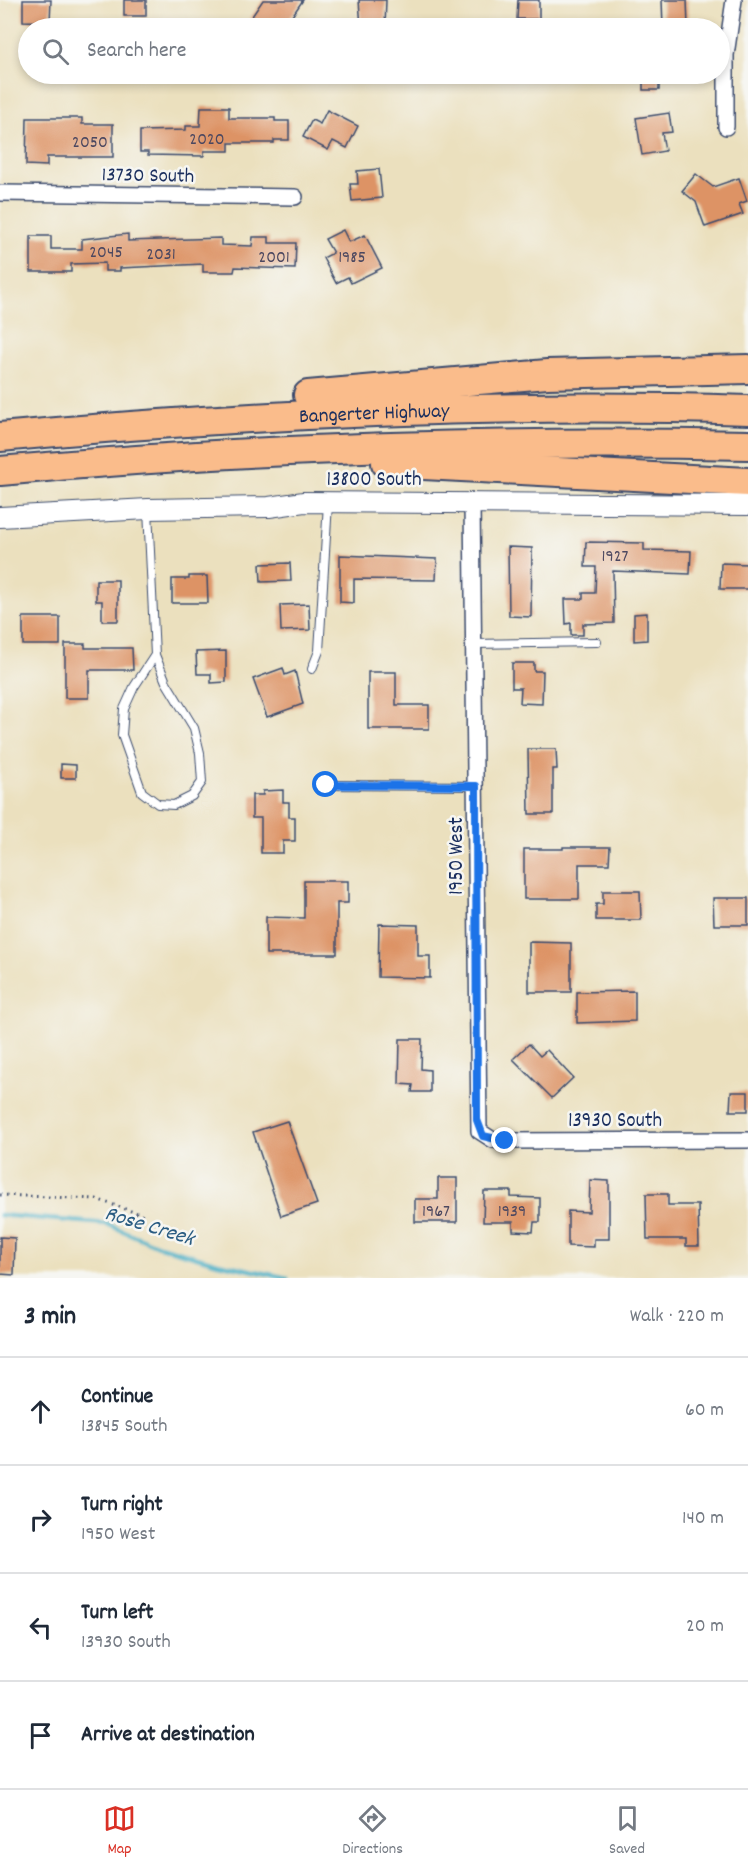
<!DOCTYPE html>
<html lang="en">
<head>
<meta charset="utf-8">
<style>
  body { margin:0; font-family:Dekko,sans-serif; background:#f6f6f7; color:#1f2937 }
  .stop { position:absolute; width:18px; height:18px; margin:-14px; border:4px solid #1a73e8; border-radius:50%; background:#fff }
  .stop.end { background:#1a73e8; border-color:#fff; box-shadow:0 2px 6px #0008 }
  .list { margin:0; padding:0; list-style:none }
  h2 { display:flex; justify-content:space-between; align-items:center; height:78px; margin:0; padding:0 24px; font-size:26px }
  h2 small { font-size:20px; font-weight:400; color:#747a83 }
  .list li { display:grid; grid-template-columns:39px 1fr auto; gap:18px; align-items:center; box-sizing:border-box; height:108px; padding:0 24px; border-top:2px solid #e0e1e3 }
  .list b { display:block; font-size:22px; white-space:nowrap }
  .list p { margin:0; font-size:20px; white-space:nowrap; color:#747a83 }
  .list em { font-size:20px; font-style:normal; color:#747a83 }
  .icon { flex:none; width:33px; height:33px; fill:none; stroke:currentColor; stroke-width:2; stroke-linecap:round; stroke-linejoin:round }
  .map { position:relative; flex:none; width:748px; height:1278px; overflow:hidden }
  .search { position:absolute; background:#fff; box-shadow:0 3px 9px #0003; left:18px; right:18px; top:18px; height:66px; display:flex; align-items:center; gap:15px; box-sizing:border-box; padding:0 21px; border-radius:33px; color:#747a83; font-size:22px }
  .sheet { height:510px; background:#fff }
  nav { display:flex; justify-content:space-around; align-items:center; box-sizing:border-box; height:84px; border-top:2px solid #e0e1e3; background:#fff; font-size:16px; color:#747a83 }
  nav a { display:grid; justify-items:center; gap:3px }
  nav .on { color:#d93025 }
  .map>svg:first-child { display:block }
</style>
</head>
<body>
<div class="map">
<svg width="748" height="1278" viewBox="0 0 748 1278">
  <rect width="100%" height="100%" fill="#f6f6f2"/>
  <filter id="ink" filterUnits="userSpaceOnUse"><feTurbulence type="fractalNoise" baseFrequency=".0167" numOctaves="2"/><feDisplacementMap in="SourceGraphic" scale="12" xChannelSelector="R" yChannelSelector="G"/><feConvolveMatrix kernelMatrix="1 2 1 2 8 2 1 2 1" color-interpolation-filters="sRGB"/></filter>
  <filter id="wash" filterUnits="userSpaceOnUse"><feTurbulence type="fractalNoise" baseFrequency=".008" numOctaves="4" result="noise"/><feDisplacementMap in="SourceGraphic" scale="24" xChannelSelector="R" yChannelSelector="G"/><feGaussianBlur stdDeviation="1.35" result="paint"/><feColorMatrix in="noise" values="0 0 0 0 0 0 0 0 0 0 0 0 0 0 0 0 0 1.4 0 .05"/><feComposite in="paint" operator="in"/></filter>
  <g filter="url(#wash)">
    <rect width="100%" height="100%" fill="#ebe0be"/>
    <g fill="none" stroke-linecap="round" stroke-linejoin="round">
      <polyline stroke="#46afc5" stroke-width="4.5" points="0,1215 107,1224 156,1245 218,1263 287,1278"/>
    </g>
    <g id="blocks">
      <g fill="#dd9365">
        <polygon points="23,0 51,0 50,22 23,21"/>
        <rect x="124" y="0" width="22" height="16"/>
        <polygon points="263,0 303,0 284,28 244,28"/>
        <polygon points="359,0 386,0 385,28 361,28"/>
        <polygon points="518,0 539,0 539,19 517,19"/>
        <polygon points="662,0 687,0 688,27 663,27"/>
        <rect x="643" y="74" width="16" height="16"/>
        <polygon points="201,107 229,107 229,118 275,118 275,121 289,121 289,140 274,140 274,143 229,143 229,151 204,151 204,156 148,155 148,152 140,152 140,131 186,130 186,126 200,126"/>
        <polygon points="327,110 358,126 347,148 333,141 328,150 303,137 312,120 320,124"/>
        <polygon points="669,113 672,132 662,133 665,151 642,155 636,118"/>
        <polygon points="27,118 82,118 82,124 113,124 113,157 47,157 47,166 26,165"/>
        <polygon points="379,169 382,198 352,201 350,184 358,184 357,171"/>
        <polygon points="696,174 713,187 739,178 747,201 739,204 743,214 705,227 696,202 682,191"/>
        <polygon points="343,230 349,242 365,235 382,268 351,283 348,277 336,283 323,258 333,253 325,239"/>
        <polygon points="128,234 128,241 221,238 221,245 252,246 253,237 269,237 269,243 296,243 295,269 235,267 234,272 203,272 203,264 120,268 120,271 105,271 105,263 71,264 71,272 31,272 31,236 51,236 51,249 82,249 82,239"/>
        <polygon points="586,542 644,543 644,550 691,551 690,574 613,571 614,623 583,624 583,635 571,635 571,623 566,624 565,599 583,599 583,593 595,593 596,567 585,567"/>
        <polygon points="508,547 532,548 531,617 509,616"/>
        <polygon points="340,555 437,559 436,580 354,579 354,603 340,602"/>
        <polygon points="290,563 291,581 261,582 260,564"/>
        <polygon points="721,563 748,564 748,589 720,589"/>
        <polygon points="189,576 207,576 208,603 172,603 172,579 189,579"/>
        <polygon points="96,580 118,580 118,621 102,621 102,601 96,601"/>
        <polygon points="309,604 310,630 281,631 280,605"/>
        <polygon points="647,613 647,640 634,641 634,614"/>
        <rect x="23" y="617" width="37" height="28"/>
        <polygon points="65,644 85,644 85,648 132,648 133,670 89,670 89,698 65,698"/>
        <polygon points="226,651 226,682 211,683 211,674 197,674 196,652"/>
        <polygon points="512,663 534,663 534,671 543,671 542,704 520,703 521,688 512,688"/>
        <polygon points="283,668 285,675 295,671 303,704 267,717 253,679"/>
        <polygon points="368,672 396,672 396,705 429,705 429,729 368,729"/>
        <polygon points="528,749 556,749 557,769 553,769 553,814 529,814"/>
        <polygon points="61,764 76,765 76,778 61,778"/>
        <polygon points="283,790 283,802 289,802 289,817 295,817 295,841 283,841 283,853 261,853 261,818 252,818 252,795 263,795 263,791"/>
        <polygon points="563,847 610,847 609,864 579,864 579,899 524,899 524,849 563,849"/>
        <polygon points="304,881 348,881 348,903 337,903 337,954 266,954 266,917 304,918"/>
        <polygon points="603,891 640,891 641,920 596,920 596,904 603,904"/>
        <polygon points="713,898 748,898 748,925 714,925"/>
        <polygon points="379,924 418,925 418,956 430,956 430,978 378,977"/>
        <polygon points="529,942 571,943 571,992 529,992"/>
        <polygon points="635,991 635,1021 577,1023 577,992"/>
        <polygon points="400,1039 422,1039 421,1069 430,1070 430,1092 412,1092 413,1085 399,1084"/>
        <polygon points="529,1044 540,1056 547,1050 573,1078 552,1098 513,1059"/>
        <polygon points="731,1092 748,1092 748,1111 730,1111"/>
        <polygon points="287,1121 317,1204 281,1216 253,1132"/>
        <polygon points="438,1178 457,1178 457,1222 415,1222 415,1199 438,1199"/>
        <polygon points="590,1180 609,1181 609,1239 594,1239 594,1247 568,1246 568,1211 589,1212"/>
        <polygon points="484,1191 511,1191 511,1197 540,1198 540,1222 534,1222 533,1232 513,1231 513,1222 483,1222"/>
        <polygon points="646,1194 668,1194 668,1205 698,1205 699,1246 686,1246 686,1239 647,1239"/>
        <polygon points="0,1237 15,1238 14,1275 0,1274"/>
      </g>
    </g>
  </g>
  <g filter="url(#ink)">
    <use href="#blocks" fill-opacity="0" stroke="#3a4a6c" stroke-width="1.5"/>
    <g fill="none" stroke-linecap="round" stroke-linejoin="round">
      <defs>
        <g id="service">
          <polyline points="148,510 155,655 166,682 194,728 200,753 202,782 192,796 174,805 158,804 142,792 122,735 124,709 134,687 155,655"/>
          <polyline points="473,644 597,642"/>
          <polyline points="312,669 319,651 328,503"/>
          <polyline points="326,785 476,786"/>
        </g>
        <g id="minor">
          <polyline points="726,127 726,55 734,0"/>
          <polyline points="0,193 295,197"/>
          <polyline points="472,503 479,1131 493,1140 505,1141 748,1140"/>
        </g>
        <polyline id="tertiary" points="0,517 148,509 269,507 304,502 748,505"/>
        <g id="motorway">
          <polyline points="308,395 547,374 748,369"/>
          <path id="s1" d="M0,437C249,414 498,402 748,410"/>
          <polyline points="386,463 748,482"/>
          <path d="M0,471C249,448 498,440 748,445"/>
        </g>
      </defs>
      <use href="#service" stroke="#3a4a6c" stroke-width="10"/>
      <use href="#minor" stroke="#3a4a6c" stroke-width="18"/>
      <use href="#tertiary" stroke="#3a4a6c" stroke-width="22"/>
      <use href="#motorway" stroke="#3a4a6c" stroke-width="32"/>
      <polyline stroke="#3a4a6c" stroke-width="3" stroke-dasharray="1.5 4.5" stroke-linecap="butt" points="0,1195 96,1199 143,1215"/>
      <use href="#service" stroke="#fff" stroke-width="8"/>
      <use href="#minor" stroke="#fff" stroke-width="15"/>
      <use href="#tertiary" stroke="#fff" stroke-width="20"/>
      <use href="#motorway" stroke="#fabc8b" stroke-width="28"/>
    </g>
  </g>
  <g fill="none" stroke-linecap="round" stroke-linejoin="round" filter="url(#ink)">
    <polyline stroke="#1a73e8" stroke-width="8" points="326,785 476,786 477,1120 483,1136 505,1141"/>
  </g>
  <g text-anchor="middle" stroke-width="5" stroke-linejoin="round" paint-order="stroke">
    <g font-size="18" fill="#4c4860">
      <text x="207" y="144">2020</text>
      <text x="90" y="147">2050</text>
      <text x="106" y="257">2045</text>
      <text x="161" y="259">2031</text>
      <text x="274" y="262">2001</text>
      <text x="352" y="262">1985</text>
      <text x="615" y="561">1927</text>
      <text x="436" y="1216">1967</text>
      <text x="512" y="1216">1939</text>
    </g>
    <g font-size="21" fill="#1b2f5e" stroke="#f6f6f2">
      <text transform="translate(148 174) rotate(1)" y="7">13730 South</text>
      <text dy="7" stroke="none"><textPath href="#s1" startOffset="375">Bangerter Highway</textPath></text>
      <text x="374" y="485">13800 South</text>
      <text transform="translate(455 856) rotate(-90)" y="7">1950 West</text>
      <text x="615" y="1126">13930 South</text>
    </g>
    <g font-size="22" font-style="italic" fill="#2a5c82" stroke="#f6f6f2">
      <text transform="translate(150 1224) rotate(17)" y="8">Rose Creek</text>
    </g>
  </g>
</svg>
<div class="stop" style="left:326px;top:785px"></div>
<div class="stop end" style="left:505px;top:1141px"></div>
<div class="search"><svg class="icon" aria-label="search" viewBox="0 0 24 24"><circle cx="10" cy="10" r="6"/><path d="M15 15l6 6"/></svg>Search here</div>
</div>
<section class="sheet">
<h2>3 min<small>Walk · 220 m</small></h2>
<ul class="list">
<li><svg class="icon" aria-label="ahead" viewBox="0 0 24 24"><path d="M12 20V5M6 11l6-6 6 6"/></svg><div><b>Continue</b><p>13845 South</p></div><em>60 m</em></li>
<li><svg class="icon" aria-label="right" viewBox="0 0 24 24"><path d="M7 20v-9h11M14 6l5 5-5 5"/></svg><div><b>Turn right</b><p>1950 West</p></div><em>140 m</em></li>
<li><svg class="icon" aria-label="left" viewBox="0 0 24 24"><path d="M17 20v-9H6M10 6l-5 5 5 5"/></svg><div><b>Turn left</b><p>13930 South</p></div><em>20 m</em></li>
<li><svg class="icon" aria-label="arrive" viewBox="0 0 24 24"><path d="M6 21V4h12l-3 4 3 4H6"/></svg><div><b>Arrive at destination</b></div></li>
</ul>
</section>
<nav>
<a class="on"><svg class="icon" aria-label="map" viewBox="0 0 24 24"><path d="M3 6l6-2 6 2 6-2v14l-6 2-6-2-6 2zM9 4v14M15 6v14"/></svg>Map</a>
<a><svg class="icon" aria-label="directions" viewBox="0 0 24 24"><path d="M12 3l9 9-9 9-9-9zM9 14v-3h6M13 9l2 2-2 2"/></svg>Directions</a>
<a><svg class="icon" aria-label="saved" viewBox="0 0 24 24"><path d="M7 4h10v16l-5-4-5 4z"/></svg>Saved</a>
</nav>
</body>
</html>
